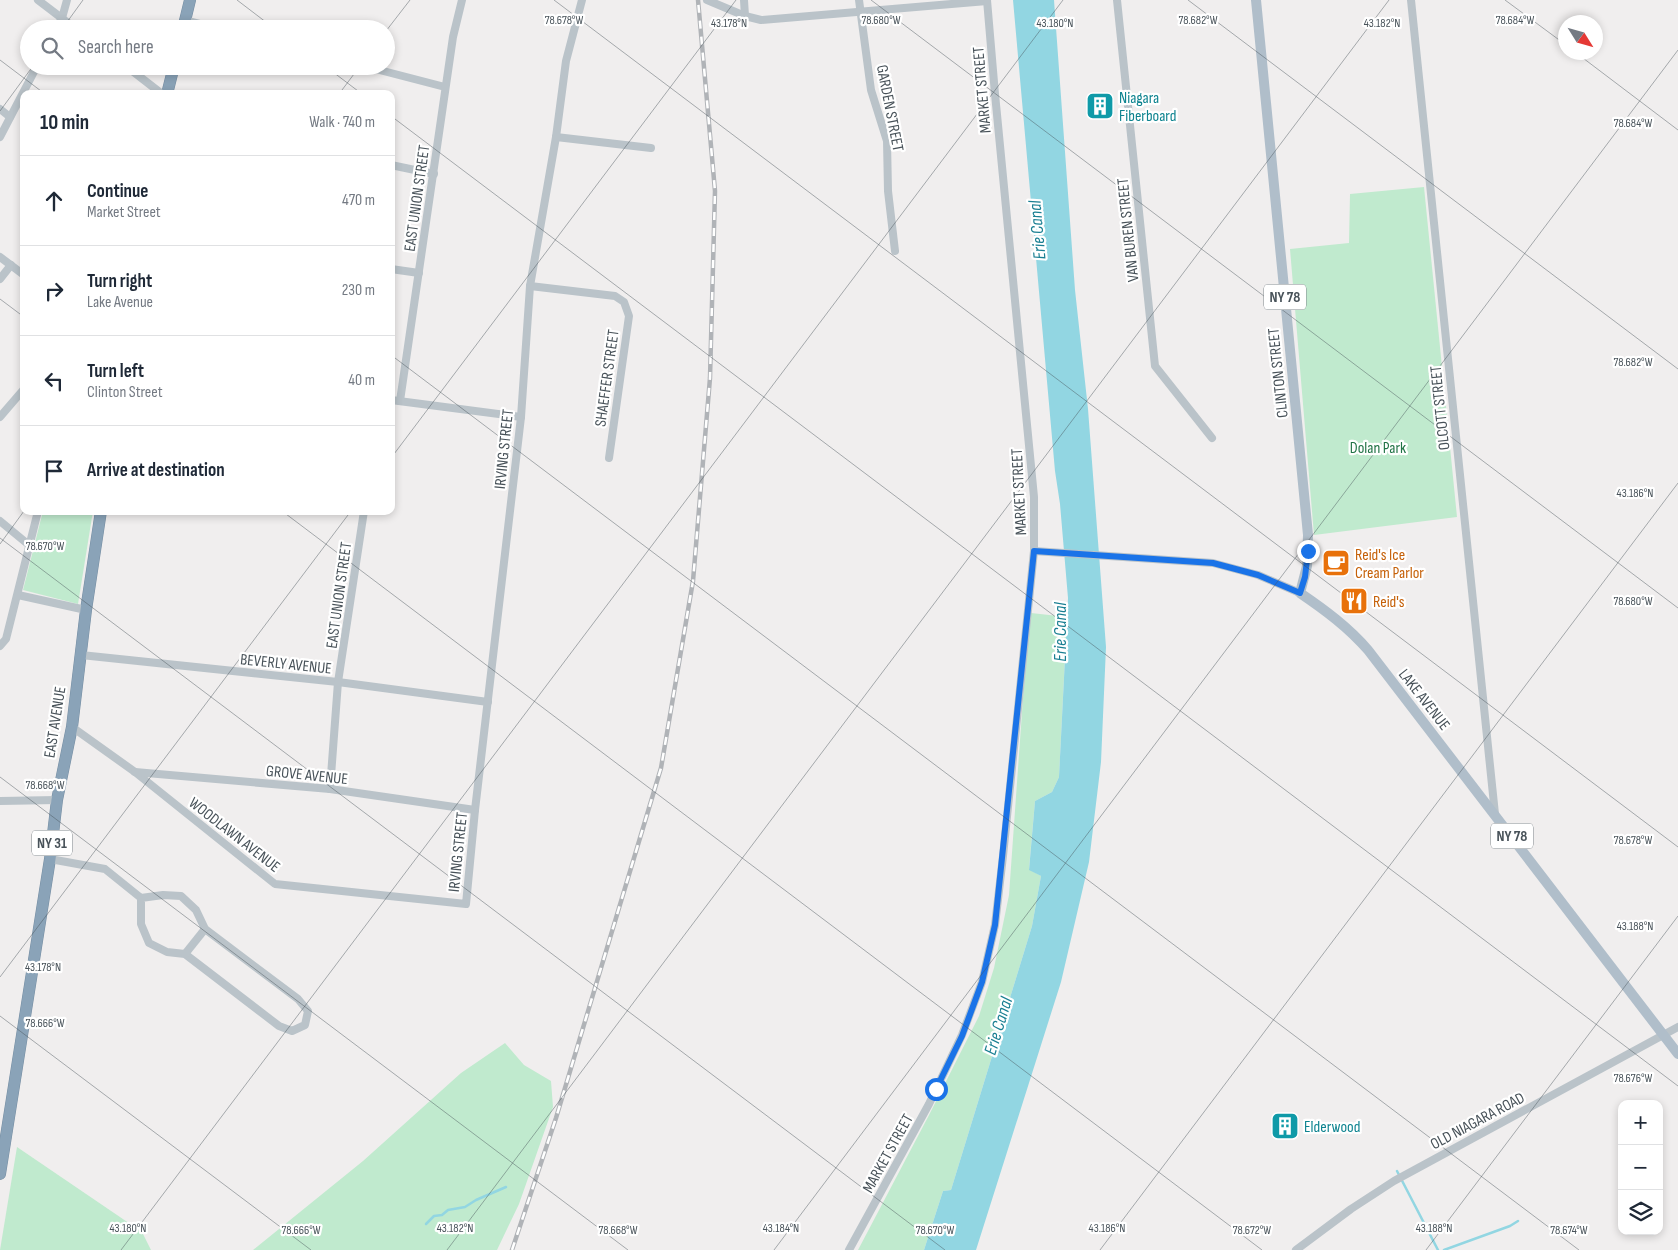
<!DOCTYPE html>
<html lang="en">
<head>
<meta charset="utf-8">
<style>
  body { margin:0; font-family:"Sofia Sans Condensed",sans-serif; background:#f6f6f7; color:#1f2937 }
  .controls { position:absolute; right:15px; bottom:15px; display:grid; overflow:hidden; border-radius:10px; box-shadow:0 2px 8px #0003 }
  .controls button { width:45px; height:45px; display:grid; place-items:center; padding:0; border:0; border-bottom:1px solid #e0e1e3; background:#fff; color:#1f2937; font:25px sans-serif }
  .compass { position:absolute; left:1558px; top:15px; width:45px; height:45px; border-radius:50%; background:#fff; box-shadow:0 2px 8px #0003; rotate:127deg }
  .stop { position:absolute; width:15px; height:15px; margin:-11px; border:4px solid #1a73e8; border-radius:50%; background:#fff }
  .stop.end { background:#1a73e8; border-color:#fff; box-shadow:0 1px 5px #0008 }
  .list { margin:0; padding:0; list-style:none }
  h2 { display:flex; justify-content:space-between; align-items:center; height:65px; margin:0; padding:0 20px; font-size:21px }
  h2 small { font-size:16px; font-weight:400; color:#747a83 }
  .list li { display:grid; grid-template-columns:32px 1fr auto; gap:15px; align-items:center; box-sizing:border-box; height:90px; padding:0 20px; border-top:1px solid #e0e1e3 }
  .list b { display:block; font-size:19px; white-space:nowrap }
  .list p { margin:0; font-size:16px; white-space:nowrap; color:#747a83 }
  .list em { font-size:16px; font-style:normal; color:#747a83 }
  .icon { flex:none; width:28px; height:28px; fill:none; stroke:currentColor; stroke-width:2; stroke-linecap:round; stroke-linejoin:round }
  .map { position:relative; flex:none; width:1678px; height:1250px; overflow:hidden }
  .search { position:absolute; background:#fff; box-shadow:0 2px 8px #0003; left:20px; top:20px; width:375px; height:55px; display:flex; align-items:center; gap:12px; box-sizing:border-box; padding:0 18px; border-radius:28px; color:#747a83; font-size:19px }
  .panel { position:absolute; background:#fff; box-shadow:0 2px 8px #0003; left:20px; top:90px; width:375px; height:425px; border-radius:10px }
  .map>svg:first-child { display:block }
</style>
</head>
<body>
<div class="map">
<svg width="1678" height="1250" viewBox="0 0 1678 1250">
  <rect width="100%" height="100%" fill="#f0eeee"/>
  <g fill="#c0eace">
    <polygon points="1424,187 1457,517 1314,535 1290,249 1349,243 1350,194"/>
    <polygon points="43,511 93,511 78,604 23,590"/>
    <polygon points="1031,613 1067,617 1059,777 1052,792 1035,801 1029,869 1041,876 1032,926 951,1190 943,1191 924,1250 858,1250 928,1117 979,1016 994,968 1009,895 1023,698"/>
    <polygon points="505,1043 524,1065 551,1081 553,1107 519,1204 497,1250 253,1250 363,1161 461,1073"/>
    <polygon points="17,1147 142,1232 151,1250 0,1250"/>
  </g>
  <polygon fill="#92d6e2" points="1013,0 1054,0 1075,290 1088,409 1106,647 1101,762 1089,862 1061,982 976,1250 924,1250 943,1191 951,1190 1032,926 1041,876 1029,870 1035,801 1052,792 1059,777 1068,598 1060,504 1055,471"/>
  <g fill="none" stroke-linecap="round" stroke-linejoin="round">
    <g stroke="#92d6e2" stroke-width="2.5">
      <polyline points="1397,1171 1438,1250"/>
      <polyline points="426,1224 434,1216 442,1215 448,1210 465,1207 476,1200 506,1187"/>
      <polyline points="1444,1250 1510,1226 1518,1221"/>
    </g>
    <defs>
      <g id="highway">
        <polyline points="183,29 190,0"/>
        <polyline points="167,94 174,66"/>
        <polyline points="0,1174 50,859 57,800 72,727 86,610 101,511"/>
      </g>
    </defs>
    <use href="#highway" stroke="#768ea3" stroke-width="12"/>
    <g stroke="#bac3c9" stroke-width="8">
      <polyline points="38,0 76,29"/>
      <polyline points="707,0 745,16 761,20 987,1"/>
      <polyline points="744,0 745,16"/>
      <polyline points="859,0 871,90 887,141 888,191 895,251"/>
      <polyline points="1117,0 1155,366 1212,438"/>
      <polyline points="1411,0 1495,814"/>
      <polyline points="185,20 220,29"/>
      <polyline points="56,29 62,18 67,0"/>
      <polyline points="126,66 162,94"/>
      <polyline points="364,66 445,87"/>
      <polyline points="0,109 10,117"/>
      <polyline points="0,137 37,66"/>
      <polyline points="556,137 651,148"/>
      <polyline points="391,165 434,174"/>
      <polyline points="0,257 24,275"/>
      <polyline points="391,269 419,273"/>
      <polyline points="0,279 11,265"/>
      <polyline points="530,286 615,296 624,302 629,316 609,458"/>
      <polyline points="391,400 521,417"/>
      <polyline points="400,401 453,37 462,0"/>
      <polyline points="0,417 24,389"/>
      <polyline points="0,521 29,545"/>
      <polyline points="1034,551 1213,563 1258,575 1300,593"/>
      <polyline points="18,595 86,610"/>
      <polyline points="0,646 6,639 38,511"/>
      <polyline points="81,655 338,682 488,702"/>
      <polyline points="72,727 135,772 275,884 466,904 475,810 521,417 530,286 556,137 566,61 582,0"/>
      <polyline points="135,772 330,789 475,810"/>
      <polyline points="330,789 338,682 364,511"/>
      <polyline points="0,801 57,800"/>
      <polyline points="50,859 105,869 141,898 163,895 181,896 196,910 205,929 298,999 308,1011 305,1025 292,1031 279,1026 185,954 167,952 149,943 141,924 141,898"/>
      <polyline points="185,954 205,929"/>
      <polyline points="849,1250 929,1104 962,1035 982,982 995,925 1003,856 1034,551 1034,497 995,94 987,0"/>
      <polyline points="1296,1250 1351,1209 1394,1181 1678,1027"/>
    </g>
    <path stroke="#b0beca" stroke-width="10" d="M1256,0L1308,535L1307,566L1300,593C1325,610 1348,627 1368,650L1678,1054"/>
    <use href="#highway" stroke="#8aa3b8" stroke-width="11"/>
    <defs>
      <polyline id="rail" points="512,1250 556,1118 661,768 693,581 710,378 715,191 698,0"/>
    </defs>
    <use href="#rail" stroke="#b0b3b7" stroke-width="4.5"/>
    <use href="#rail" stroke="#fff" stroke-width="2.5" stroke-dasharray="8" stroke-linecap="butt"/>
  </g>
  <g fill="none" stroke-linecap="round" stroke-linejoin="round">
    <polyline stroke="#1a73e8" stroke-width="6" points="936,1089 962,1036 982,982 995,925 1034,551 1213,563 1258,575 1300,593 1305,577 1308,551"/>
  </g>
  <path fill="none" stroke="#485259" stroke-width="1" stroke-opacity="0.45" d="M237,0L275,29M554,0L1678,847M871,0L1678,608M1188,0L1678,369M1505,0L1566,45M62,29L83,0M386,31L410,0M1575,52L1678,130M0,60L45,94M325,66L362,94M339,94L360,66M0,111L33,66M391,116L1678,1086M0,299L24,317M391,355L1579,1250M391,458L736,0M282,511L1262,1250M0,538L945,1250M0,544L24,511M0,777L628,1250M0,977L351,511M0,1016L311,1250M121,1250L1063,0M447,1250L1389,0M774,1250L1678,50M1100,1250L1678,483M1426,1250L1678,916"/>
  <defs>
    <symbol id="building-square" viewBox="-11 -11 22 22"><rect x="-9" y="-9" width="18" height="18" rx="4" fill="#0f9aa8" stroke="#fff"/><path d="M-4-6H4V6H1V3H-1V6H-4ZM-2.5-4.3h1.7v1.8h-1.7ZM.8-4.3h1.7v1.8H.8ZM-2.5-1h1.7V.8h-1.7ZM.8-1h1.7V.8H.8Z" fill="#fff"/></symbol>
    <symbol id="cafe-square" viewBox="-11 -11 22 22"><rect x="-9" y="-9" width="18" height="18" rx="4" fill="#e8710a" stroke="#fff"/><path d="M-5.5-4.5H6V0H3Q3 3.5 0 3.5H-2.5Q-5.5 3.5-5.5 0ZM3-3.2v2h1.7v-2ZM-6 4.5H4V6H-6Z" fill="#fff"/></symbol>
    <symbol id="restaurant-square" viewBox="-11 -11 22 22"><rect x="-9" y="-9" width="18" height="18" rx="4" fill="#e8710a" stroke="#fff"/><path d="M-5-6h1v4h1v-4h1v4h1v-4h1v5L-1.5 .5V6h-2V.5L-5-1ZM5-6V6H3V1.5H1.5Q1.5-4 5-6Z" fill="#fff"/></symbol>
  </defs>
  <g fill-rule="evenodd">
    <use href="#building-square" x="1084" y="90" width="32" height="32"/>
    <use href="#cafe-square" x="1320" y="547" width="32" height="32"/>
    <use href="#restaurant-square" x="1338" y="585" width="32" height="32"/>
    <use href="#building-square" x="1269" y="1110" width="32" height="32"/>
  </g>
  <g text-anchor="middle" stroke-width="4.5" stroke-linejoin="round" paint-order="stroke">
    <g fill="#fff" stroke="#7f868b" stroke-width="1">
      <rect x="1264" y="284.5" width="42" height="25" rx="4"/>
      <rect x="1491" y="823.5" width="42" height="25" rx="4"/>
      <rect x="32" y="830.5" width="40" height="25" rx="4"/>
    </g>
    <g font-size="15" font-weight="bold" fill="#485259">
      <text x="1285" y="302">NY 78</text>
      <text x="1512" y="841">NY 78</text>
      <text x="52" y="848">NY 31</text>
    </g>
    <g font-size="16" fill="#485259" stroke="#fff">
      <text transform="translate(981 90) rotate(-95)" y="6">MARKET STREET</text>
      <text transform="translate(891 108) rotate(79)" y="6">GARDEN STREET</text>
      <text transform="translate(416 198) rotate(-82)" y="6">EAST UNION STREET</text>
      <text transform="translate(1127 230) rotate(-96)" y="6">VAN BUREN STREET</text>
      <text transform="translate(1277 373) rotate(-96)" y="6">CLINTON STREET</text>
      <text transform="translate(606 378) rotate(-82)" y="6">SHAEFFER STREET</text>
      <text transform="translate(1439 408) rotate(-96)" y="6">OLCOTT STREET</text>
      <text transform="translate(503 449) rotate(-84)" y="6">IRVING STREET</text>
      <text transform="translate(1018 492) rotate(-93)" y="6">MARKET STREET</text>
      <text transform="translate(338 595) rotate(-82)" y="6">EAST UNION STREET</text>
      <text transform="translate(286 663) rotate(6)" y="6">BEVERLY AVENUE</text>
      <text transform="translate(1425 699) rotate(52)" y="6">LAKE AVENUE</text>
      <text transform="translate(54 722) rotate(-81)" y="6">EAST AVENUE</text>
      <text transform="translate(307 774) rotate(6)" y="6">GROVE AVENUE</text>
      <text transform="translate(235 834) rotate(38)" y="6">WOODLAWN AVENUE</text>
      <text transform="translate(457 852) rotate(-84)" y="6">IRVING STREET</text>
      <text transform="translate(1477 1120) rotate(-28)" y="6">OLD NIAGARA ROAD</text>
      <text transform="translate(887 1153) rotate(-61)" y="6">MARKET STREET</text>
    </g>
    <g font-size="16" fill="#0d838f" stroke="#fff" text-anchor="start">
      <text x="1119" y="103">Niagara<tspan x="1119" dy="18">Fiberboard</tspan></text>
      <text x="1304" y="1132">Elderwood</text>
    </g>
    <g font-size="16" fill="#207345" stroke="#fff">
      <text x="1378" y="453">Dolan Park</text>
    </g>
    <g font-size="16" fill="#c56008" stroke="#fff" text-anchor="start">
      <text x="1355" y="560">Reid's Ice<tspan x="1355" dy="18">Cream Parlor</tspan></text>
      <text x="1373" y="607">Reid's</text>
    </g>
    <g font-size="18" font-style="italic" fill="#1a7f92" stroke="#fff">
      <text transform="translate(1037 230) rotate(-95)" y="6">Erie Canal</text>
      <text transform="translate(1060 632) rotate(-90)" y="6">Erie Canal</text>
      <text transform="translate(998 1026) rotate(-73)" y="6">Erie Canal</text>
    </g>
  </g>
  <g font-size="12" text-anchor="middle" fill="#485259" stroke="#fff" stroke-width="4.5" stroke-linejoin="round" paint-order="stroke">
    <text x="1515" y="24">78.684°W</text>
    <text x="564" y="24">78.678°W</text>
    <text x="1198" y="24">78.682°W</text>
    <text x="881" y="24">78.680°W</text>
    <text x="729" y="27">43.178°N</text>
    <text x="1055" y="27">43.180°N</text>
    <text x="1382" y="27">43.182°N</text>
    <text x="1633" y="127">78.684°W</text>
    <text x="1633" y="366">78.682°W</text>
    <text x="1635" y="497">43.186°N</text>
    <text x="45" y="550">78.670°W</text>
    <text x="1633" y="605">78.680°W</text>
    <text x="45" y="789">78.668°W</text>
    <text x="1633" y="844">78.678°W</text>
    <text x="1635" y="930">43.188°N</text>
    <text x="43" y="971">43.178°N</text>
    <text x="45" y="1027">78.666°W</text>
    <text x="1633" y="1082">78.676°W</text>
    <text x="128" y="1232">43.180°N</text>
    <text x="455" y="1232">43.182°N</text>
    <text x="781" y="1232">43.184°N</text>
    <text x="1107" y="1232">43.186°N</text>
    <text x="1434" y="1232">43.188°N</text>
    <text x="301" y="1234">78.666°W</text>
    <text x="618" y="1234">78.668°W</text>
    <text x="935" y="1234">78.670°W</text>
    <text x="1252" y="1234">78.672°W</text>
    <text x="1569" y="1234">78.674°W</text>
  </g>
</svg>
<div class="controls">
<button>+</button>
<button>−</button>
<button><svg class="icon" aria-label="layers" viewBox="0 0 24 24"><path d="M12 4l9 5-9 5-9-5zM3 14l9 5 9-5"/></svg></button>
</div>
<svg class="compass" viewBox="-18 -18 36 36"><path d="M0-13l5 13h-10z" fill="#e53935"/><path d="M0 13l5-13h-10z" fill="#747a83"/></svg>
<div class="stop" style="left:936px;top:1089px"></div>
<div class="stop end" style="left:1308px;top:551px"></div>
<div class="search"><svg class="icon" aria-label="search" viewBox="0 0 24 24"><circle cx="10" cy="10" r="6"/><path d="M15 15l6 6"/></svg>Search here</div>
<section class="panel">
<h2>10 min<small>Walk · 740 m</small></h2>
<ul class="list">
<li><svg class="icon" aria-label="ahead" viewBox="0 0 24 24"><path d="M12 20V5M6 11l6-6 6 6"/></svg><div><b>Continue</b><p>Market Street</p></div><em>470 m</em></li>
<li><svg class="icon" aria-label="right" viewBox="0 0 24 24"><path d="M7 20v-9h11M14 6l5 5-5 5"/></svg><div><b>Turn right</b><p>Lake Avenue</p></div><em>230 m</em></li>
<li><svg class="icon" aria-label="left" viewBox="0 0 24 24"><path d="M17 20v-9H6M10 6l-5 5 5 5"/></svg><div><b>Turn left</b><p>Clinton Street</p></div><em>40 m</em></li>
<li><svg class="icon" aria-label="arrive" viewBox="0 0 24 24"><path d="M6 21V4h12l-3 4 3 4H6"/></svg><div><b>Arrive at destination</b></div></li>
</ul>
</section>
</div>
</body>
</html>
